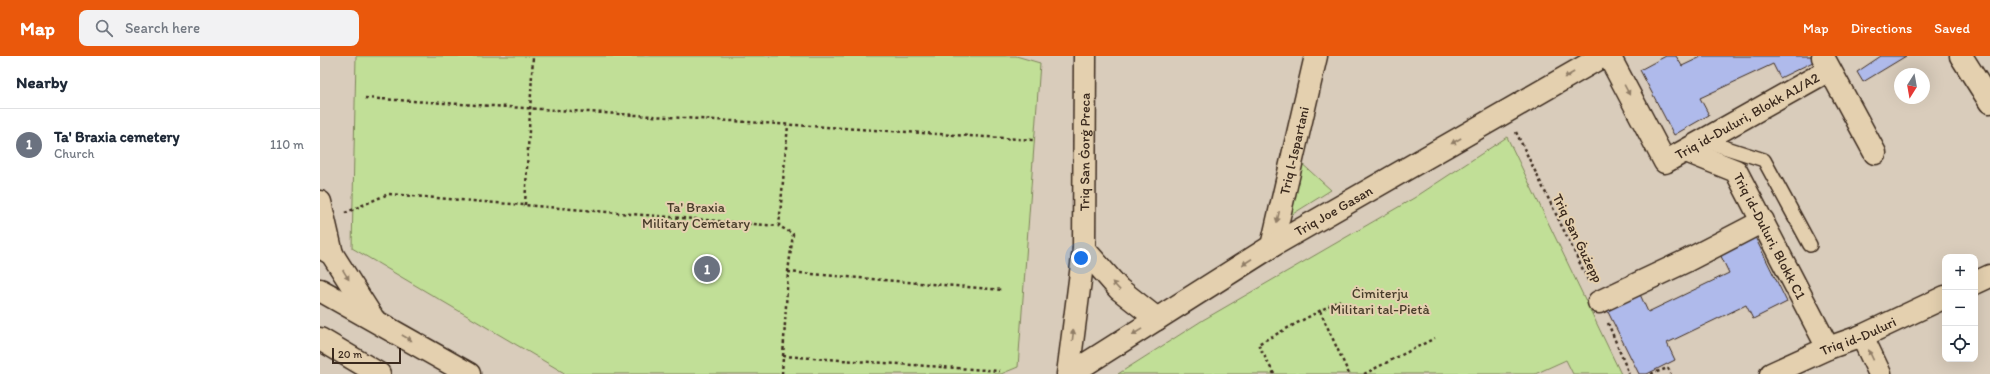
<!DOCTYPE html>
<html lang="en">
<head>
<meta charset="utf-8">
<style>
  body { margin:0; font-family:Itim,sans-serif; background:#f2f2f3; color:#1f2937 }
  .controls { position:absolute; right:12px; bottom:12px; display:grid; overflow:hidden; border-radius:8px; box-shadow:0 4px 16px #0002 }
  .controls button { width:36px; height:36px; display:grid; place-items:center; padding:0; border:0; border-bottom:1px solid #e0e1e3; background:#fff; color:#1f2937; font:20px sans-serif }
  .compass { position:absolute; left:1574px; top:12px; width:36px; height:36px; border-radius:50%; background:#fff; box-shadow:0 4px 16px #0002; rotate:191deg }
  .scale { position:absolute; left:12px; bottom:10px; width:69px; box-sizing:border-box; padding-left:4px; border:2px solid #3b2a1e; border-top:0; font-size:11px; line-height:14px; white-space:nowrap; color:#3b2a1e; -webkit-text-stroke:3px #e4d0af; paint-order:stroke }
  .you { position:absolute; left:761px; top:202px; width:14px; height:14px; margin:-10px; border:3px solid #fff; border-radius:50%; background:#1a73e8; box-shadow:0 0 0 6px #1a73e833 }
  .badge { display:grid; place-items:center; width:26px; height:26px; border-radius:50%; background:#ea580c; color:#fff; font-size:13px; font-weight:700 }
  .pin { position:absolute; translate:-50% -50%; border:2px solid #fff; box-shadow:0 1px 4px #0006 }
  .list { margin:0; padding:0; list-style:none }
  h2 { display:flex; justify-content:space-between; align-items:center; height:52px; margin:0; padding:0 16px; font-size:17px }
  h2 small { font-size:13px; font-weight:400; color:#747a83 }
  .list li { display:grid; grid-template-columns:26px 1fr auto; gap:12px; align-items:center; box-sizing:border-box; height:72px; padding:0 16px; border-top:1px solid #e0e1e3 }
  .list b { display:block; font-size:15px; white-space:nowrap }
  .list p { margin:0; font-size:13px; white-space:nowrap; color:#747a83 }
  .list em { font-size:13px; font-style:normal; color:#747a83 }
  .icon { flex:none; width:22px; height:22px; fill:none; stroke:currentColor; stroke-width:2; stroke-linecap:round; stroke-linejoin:round }
  .map { position:relative; flex:none; width:1670px; height:318px; overflow:hidden }
  header { display:flex; align-items:center; gap:24px; box-sizing:border-box; height:56px; padding:0 20px; background:#ea580c; color:#fff }
  header strong { font-size:19px }
  nav { display:flex; gap:22px; margin-inline-start:auto; font-size:14px }
  .search { width:280px; height:36px; background:#f2f2f3; display:flex; align-items:center; gap:10px; box-sizing:border-box; padding:0 14px; border-radius:8px; color:#747a83; font-size:15px }
  main { display:flex }
  aside { flex:1; background:#fff }
  .map>svg:first-child { display:block }
</style>
</head>
<body>
<header>
<strong>Map</strong>
<div class="search"><svg class="icon" aria-label="search" viewBox="0 0 24 24"><circle cx="10" cy="10" r="6"/><path d="M15 15l6 6"/></svg>Search here</div>
<nav><a>Map</a><a>Directions</a><a>Saved</a></nav>
</header>
<main>
<aside>
<h2>Nearby<small></small></h2>
<ul class="list">
<li><span class="badge" style="background:#6b7280">1</span><div><b>Ta' Braxia cemetery</b><p>Church</p></div><em>110 m</em></li>
</ul>
</aside>
<div class="map">
<svg width="1670" height="318" viewBox="0 0 1670 318">
  <rect width="100%" height="100%" fill="#d9ccbb"/>
  <filter id="ink" filterUnits="userSpaceOnUse"><feTurbulence type="fractalNoise" baseFrequency=".025" numOctaves="2"/><feDisplacementMap in="SourceGraphic" scale="8" xChannelSelector="R" yChannelSelector="G"/><feConvolveMatrix kernelMatrix="1 2 1 2 8 2 1 2 1" color-interpolation-filters="sRGB"/></filter>
  <g filter="url(#ink)">
    <g fill="#c1df97" stroke="#7e845a">
      <polygon points="36,0 696,0 720,7 698,311 681,318 246,318 32,192"/>
      <polygon points="1187,81 1301,318 1253,318 1246,304 1215,318 798,318 883,264 1094,142"/>
      <polygon points="979,105 1011,134 968,161"/>
    </g>
    <g fill="#afbaeb" stroke="#3b2a1e">
      <polygon points="1346,0 1356,0 1362,10 1383,0 1492,0 1495,5 1460,22 1453,8 1380,42 1389,59 1354,79 1320,14"/>
      <polygon points="1561,0 1586,0 1543,26 1537,16"/>
      <polygon points="1434,179 1467,246 1433,263 1426,249 1347,287 1355,304 1327,318 1319,318 1285,250 1318,234 1328,256 1409,217 1399,196"/>
    </g>
    <g fill="none" stroke-linecap="round" stroke-linejoin="round">
      <defs>
        <polyline id="lane" points="1385,85 1444,104 1490,189"/>
        <g id="street">
          <path id="s1" d="M1289,0L1345,106L1509,14"/>
          <polyline points="1641,0 1670,46"/>
          <polyline points="1503,1 1555,97"/>
          <path id="s2" d="M1366,95L1416,115L1508,292"/>
          <polyline points="0,146 12,198"/>
          <path id="s3" d="M952,190L996,0"/>
          <polyline points="764,193 799,233 837,263"/>
          <polyline points="1655,227 1670,220"/>
          <polyline points="1279,246 1366,205 1443,165"/>
          <polyline points="1542,280 1560,318"/>
          <path id="s4" d="M1451,318L1508,292L1542,280L1625,241"/>
        </g>
        <g id="secondary">
          <path id="s5" d="M748,318L764,193L765,0"/>
          <path id="s6" d="M750,318L952,190L1283,0"/>
        </g>
        <g id="highway">
          <polyline points="0,191 12,198 52,261"/>
          <polyline points="0,234 149,318"/>
          <polyline points="0,283 59,318"/>
        </g>
      </defs>
      <use href="#lane" stroke="#3b2a1e" stroke-width="16"/>
      <use href="#street" stroke="#3b2a1e" stroke-width="25"/>
      <use href="#secondary" stroke="#3b2a1e" stroke-width="25"/>
      <use href="#highway" stroke="#3b2a1e" stroke-width="25"/>
      <g stroke="#3b2a1e" stroke-width="2.5" stroke-dasharray="3 3" stroke-linecap="butt">
        <polyline points="45,42 714,84"/>
        <polyline points="1196,76 1269,226"/>
        <polyline points="205,149 213,0"/>
        <polyline points="25,157 68,138 459,170"/>
        <polyline points="468,216 682,234"/>
        <polyline points="1000,255 1029,318"/>
        <polyline points="1288,267 1309,318"/>
        <polyline points="463,300 680,315"/>
        <polyline points="462,318 468,216 473,178 459,170 468,69"/>
        <polyline points="954,318 938,288 1020,244"/>
        <polyline points="1044,318 1115,282"/>
        <polyline points="1331,318 1348,312 1351,318"/>
      </g>
      <use href="#lane" stroke="#e4d0af" stroke-width="13"/>
      <use href="#street" stroke="#e4d0af" stroke-width="22"/>
      <use href="#secondary" stroke="#e4d0af" stroke-width="22"/>
      <use href="#highway" stroke="#e4d0af" stroke-width="22"/>
    </g>
    <defs><path id="oneway-solid" d="M-6-.8H1V-3.2L6.5 0L1 3.2V.8H-6Z"/></defs>
    <g fill="#907d66">
      <use href="#oneway-solid" transform="translate(1249 19) rotate(150)"/>
      <use href="#oneway-solid" transform="translate(1307 34) rotate(62)"/>
      <use href="#oneway-solid" transform="translate(1136 85) rotate(150)"/>
      <use href="#oneway-solid" transform="translate(958 161) rotate(103)"/>
      <use href="#oneway-solid" transform="translate(927 206) rotate(147)"/>
      <use href="#oneway-solid" transform="translate(26 219) rotate(58)"/>
      <use href="#oneway-solid" transform="translate(796 230) rotate(-133)"/>
      <use href="#oneway-solid" transform="translate(817 276) rotate(148)"/>
      <use href="#oneway-solid" transform="translate(753 279) rotate(-83)"/>
      <use href="#oneway-solid" transform="translate(87 282) rotate(30)"/>
      <use href="#oneway-solid" transform="translate(1551 299) rotate(-115)"/>
    </g>
  </g>
  <g text-anchor="middle" stroke-width="4" stroke-linejoin="round" paint-order="stroke">
    <g font-size="14" fill="#3b2a1e" stroke="#e4d0af">
      <text dy="5" stroke="none"><textPath href="#s1" startOffset="214">Triq id-Duluri, Blokk A1/A2</textPath></text>
      <text dy="5" stroke="none"><textPath href="#s3" startOffset="98">Triq l-Ispartani</textPath></text>
      <text dy="5" stroke="none"><textPath href="#s5" startOffset="223">Triq San Ġorġ Preca</textPath></text>
      <text dy="5" stroke="none"><textPath href="#s6" startOffset="310">Triq Joe Gasan</textPath></text>
      <text dy="5" stroke="none"><textPath href="#s2" startOffset="127">Triq id-Duluri, Blokk C1</textPath></text>
      <text transform="translate(1258 182) rotate(64)" y="5">Triq San Ġużepp</text>
      <text dy="5" stroke="none"><textPath href="#s4" startOffset="95">Triq id-Duluri</textPath></text>
    </g>
    <g font-size="14" fill="#483c2a" stroke="#e4d0af">
      <text x="376" y="156">Ta' Braxia<tspan x="376" dy="16">Military Cemetary</tspan></text>
      <text x="1060" y="242">Ċimiterju<tspan x="1060" dy="16">Militari tal-Pietà</tspan></text>
    </g>
  </g>
</svg>
<div class="controls">
<button>+</button>
<button>−</button>
<button><svg class="icon" aria-label="locate" viewBox="0 0 24 24"><circle cx="12" cy="12" r="6"/><path d="M12 2v4M12 18v4M2 12h4M18 12h4"/></svg></button>
</div>
<svg class="compass" viewBox="-18 -18 36 36"><path d="M0-13l5 13h-10z" fill="#e53935"/><path d="M0 13l5-13h-10z" fill="#747a83"/></svg>
<div class="scale">20 m</div>
<div class="you"></div>
<div class="pin badge" style="left:387px;top:213px;background:#6b7280">1</div>
</div>
</main>
</body>
</html>
